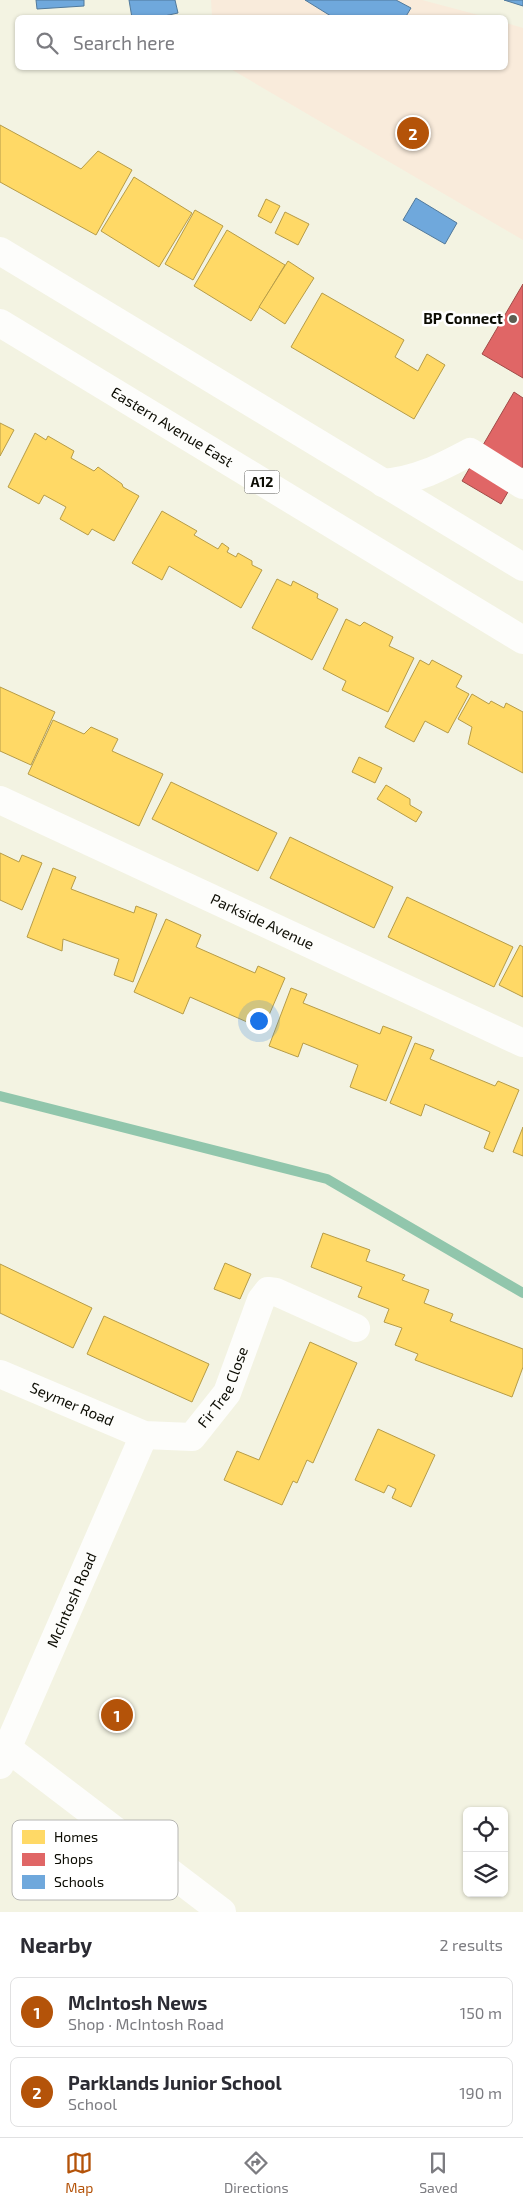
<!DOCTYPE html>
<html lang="en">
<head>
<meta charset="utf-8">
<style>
  body { margin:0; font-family:"Exo 2",sans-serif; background:#f7f7f7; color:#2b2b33 }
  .controls { position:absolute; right:15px; bottom:15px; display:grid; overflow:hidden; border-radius:8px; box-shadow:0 1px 4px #0004 }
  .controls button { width:45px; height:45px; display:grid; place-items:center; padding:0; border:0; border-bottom:1px solid #e1e1e2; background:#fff; color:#2b2b33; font:25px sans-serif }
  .you { position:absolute; left:258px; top:1020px; width:18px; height:18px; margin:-12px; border:4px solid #fff; border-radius:50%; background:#1a73e8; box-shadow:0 0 0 8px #1a73e833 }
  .badge { display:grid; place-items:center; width:32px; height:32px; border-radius:50%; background:#b45309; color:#fff; font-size:16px; font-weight:700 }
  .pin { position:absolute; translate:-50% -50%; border:2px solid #fff; box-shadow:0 1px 5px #0006 }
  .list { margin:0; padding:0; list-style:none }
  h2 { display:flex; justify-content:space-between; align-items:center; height:65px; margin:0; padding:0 20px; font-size:21px }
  h2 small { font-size:16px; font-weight:400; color:#7c7c81 }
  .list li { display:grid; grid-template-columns:32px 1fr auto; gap:15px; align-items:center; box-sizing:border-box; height:70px; margin:0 10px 10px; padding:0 10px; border:1px solid #e1e1e2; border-radius:8px }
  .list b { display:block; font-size:19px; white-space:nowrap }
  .list p { margin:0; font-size:16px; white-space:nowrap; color:#7c7c81 }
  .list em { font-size:16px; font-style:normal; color:#7c7c81 }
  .icon { flex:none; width:28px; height:28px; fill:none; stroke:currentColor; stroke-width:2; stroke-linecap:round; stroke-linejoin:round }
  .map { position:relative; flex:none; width:523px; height:1912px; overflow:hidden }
  .search { position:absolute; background:#fff; box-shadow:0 1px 4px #0004; left:15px; right:15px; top:15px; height:55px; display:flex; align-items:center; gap:12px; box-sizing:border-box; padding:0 18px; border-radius:8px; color:#7c7c81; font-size:19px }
  .sheet { height:225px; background:#fff }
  nav { display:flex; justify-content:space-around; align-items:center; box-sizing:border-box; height:70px; border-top:1px solid #e1e1e2; background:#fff; font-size:14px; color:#7c7c81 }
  nav a { display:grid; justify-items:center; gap:2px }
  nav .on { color:#b45309 }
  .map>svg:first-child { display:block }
</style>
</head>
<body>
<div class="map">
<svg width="523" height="1912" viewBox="0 0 523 1912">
  <rect width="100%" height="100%" fill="#f3f3e2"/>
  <g fill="#f9ebdb">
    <polygon points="211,0 422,0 486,17 212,17"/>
    <polygon points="506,23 523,28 523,240 229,68 506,68"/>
  </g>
  <g fill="#ffd966" stroke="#b69c48">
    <polygon points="0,125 81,169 98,151 132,170 96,235 0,182"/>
    <polygon points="134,177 192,213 159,267 101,231"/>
    <polygon points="266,199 280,206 271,223 258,216"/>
    <polygon points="195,210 223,226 193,280 165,264"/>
    <polygon points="285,212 309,224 298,245 275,233"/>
    <polygon points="227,230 285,265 251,321 194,286"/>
    <polygon points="288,261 314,278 285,324 259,307"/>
    <polygon points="322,293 404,340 395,357 418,371 427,354 445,365 414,419 291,347"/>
    <polygon points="0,423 14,430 0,456"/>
    <polygon points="35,433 46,440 48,436 74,451 71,458 94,471 98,467 122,484 123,487 139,496 114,541 92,529 88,535 60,519 66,507 44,495 39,504 8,487"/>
    <polygon points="162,511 197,531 194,535 218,549 222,543 229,548 227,552 236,557 238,553 252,561 252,565 262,570 241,608 169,566 162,580 132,563"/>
    <polygon points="277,579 291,586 293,581 318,594 317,598 338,609 312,660 252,628"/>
    <polygon points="346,619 360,626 364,622 393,637 389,646 414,658 388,712 342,690 346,681 323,669"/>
    <polygon points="420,660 429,665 432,660 462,676 456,687 469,694 448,733 425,721 414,742 385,727"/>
    <polygon points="0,687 55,712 31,765 0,751"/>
    <polygon points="472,694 489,704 491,701 504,708 506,703 523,712 523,773 468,744 472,727 458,719"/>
    <polygon points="53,720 84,734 91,727 118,739 112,751 163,774 139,826 28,774"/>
    <polygon points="359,757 382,768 375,783 352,772"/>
    <polygon points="171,782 277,833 258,871 152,819"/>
    <polygon points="386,785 410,799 410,805 422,812 416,822 377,799"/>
    <polygon points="290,837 393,887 374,928 270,878"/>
    <polygon points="0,853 19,862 22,855 42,863 22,910 0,900"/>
    <polygon points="53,868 76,877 71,889 134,913 136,906 157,914 133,982 114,975 119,959 63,939 62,951 27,937"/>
    <polygon points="407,897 513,947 494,987 388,937"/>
    <polygon points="166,919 201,935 196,947 255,973 258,966 285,978 263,1029 190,997 183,1014 134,992"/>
    <polygon points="520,945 523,947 523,997 499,985"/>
    <polygon points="291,988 307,994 303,1003 380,1034 383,1026 412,1037 386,1101 350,1087 358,1065 303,1043 298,1057 269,1046"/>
    <polygon points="415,1043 434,1050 430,1059 495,1086 498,1081 519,1090 493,1152 484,1148 490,1132 425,1104 421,1116 390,1103"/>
    <polygon points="523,1127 523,1156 513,1152"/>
    <polygon points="323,1233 370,1250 366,1261 405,1275 402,1280 429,1290 424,1303 453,1314 450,1321 523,1349 523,1367 512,1397 415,1360 418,1354 395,1345 402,1328 384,1322 389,1309 358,1297 362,1287 311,1267"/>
    <polygon points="225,1263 251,1274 240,1299 214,1289"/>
    <polygon points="0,1264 92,1308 73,1348 0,1313"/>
    <polygon points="104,1316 209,1364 192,1402 87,1354"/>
    <polygon points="310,1342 357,1363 313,1463 307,1460 297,1483 293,1481 282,1505 224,1480 237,1451 259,1460"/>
    <polygon points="378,1429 435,1455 411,1507 392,1498 396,1489 388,1485 384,1493 355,1480"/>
  </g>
  <g fill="#e06666" stroke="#a04b48">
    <polygon points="523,284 523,378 482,354"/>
    <polygon points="514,392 523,398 523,466 501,504 462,481"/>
  </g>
  <g fill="#6fa8dc" stroke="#51799b">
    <polygon points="36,0 84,0 84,6 37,9"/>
    <polygon points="129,0 175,0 178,13 155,18 132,18"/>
    <polygon points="305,0 396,0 411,8 405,18 334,18"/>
    <polygon points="504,0 523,0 523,6"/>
    <polygon points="416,198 457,223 445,244 403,220"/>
  </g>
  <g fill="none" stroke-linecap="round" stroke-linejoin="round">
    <polyline stroke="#91c6ac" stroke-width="10" points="0,1096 327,1179 523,1293"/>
    <g stroke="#fdfdfb" stroke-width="28">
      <path d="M383,483C417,480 440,468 470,452L523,485"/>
      <path id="s1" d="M0,800L523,1043"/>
      <path id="s2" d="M0,1374L144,1435L192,1437L227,1393L261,1300L268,1291L276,1292L356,1328"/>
      <polyline points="7,1748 222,1912"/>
      <path id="s3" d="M0,1765L144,1435"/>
    </g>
    <g stroke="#fdfdfb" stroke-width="28">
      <polyline points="0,251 523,567"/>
      <path id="s4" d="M0,323L523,640"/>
    </g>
  </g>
  <circle fill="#5d5d51" stroke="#fff" stroke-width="2" cx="513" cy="319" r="5"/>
  <g text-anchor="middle" stroke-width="5" stroke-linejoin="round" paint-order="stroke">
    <rect fill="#fff" stroke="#55554f" stroke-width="1" x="244.5" y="470.5" width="35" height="23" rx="4"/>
    <g font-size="14" font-weight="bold" fill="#0c0c03">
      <text x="262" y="487">A12</text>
    </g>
    <g font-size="15" font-weight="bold" fill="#0c0c03" stroke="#fff" text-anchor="end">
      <text x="503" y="324">BP Connect</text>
    </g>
    <g font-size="15" fill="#0c0c03" stroke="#fff">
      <text dy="5" stroke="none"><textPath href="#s4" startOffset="201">Eastern Avenue East</textPath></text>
      <text dy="5" stroke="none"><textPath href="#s1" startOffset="289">Parkside Avenue</textPath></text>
      <text dy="5" stroke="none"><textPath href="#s2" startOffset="264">Fir Tree Close</textPath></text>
      <text dy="5" stroke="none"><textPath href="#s2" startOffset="78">Seymer Road</textPath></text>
      <text dy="5" stroke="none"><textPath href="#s3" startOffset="180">McIntosh Road</textPath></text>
    </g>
  </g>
  <rect x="12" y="1820" width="166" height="80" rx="8" fill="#fff" stroke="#b6b6b3" stroke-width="1"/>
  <rect x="22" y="1830" width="23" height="14" fill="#ffd966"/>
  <rect x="22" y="1853" width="23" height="13" fill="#e06666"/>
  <rect x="22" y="1875" width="23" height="14" fill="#6fa8dc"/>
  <g font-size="14" fill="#0c0c03">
    <text x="54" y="1842">Homes</text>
    <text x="54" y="1864">Shops</text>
    <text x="54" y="1887">Schools</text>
  </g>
</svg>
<div class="controls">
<button><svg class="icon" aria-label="locate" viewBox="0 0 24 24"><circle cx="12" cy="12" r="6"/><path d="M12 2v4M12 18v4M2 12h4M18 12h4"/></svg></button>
<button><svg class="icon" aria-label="layers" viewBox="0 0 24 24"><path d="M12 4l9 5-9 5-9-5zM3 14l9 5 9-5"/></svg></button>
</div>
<div class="you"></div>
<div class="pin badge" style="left:117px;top:1715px">1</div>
<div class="pin badge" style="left:413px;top:133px">2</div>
<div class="search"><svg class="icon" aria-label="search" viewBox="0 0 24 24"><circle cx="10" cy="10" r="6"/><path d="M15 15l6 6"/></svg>Search here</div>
</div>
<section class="sheet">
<h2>Nearby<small>2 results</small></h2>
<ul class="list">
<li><span class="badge">1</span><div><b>McIntosh News</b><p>Shop · McIntosh Road</p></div><em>150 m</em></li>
<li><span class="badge">2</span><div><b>Parklands Junior School</b><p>School</p></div><em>190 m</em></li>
</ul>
</section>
<nav>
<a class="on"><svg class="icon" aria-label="map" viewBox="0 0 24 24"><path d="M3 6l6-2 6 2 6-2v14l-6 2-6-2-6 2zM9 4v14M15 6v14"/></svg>Map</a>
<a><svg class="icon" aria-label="directions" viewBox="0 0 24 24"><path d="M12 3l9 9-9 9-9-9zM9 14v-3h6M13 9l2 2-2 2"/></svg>Directions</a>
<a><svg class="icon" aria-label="saved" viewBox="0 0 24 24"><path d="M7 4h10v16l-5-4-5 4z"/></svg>Saved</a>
</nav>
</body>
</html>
